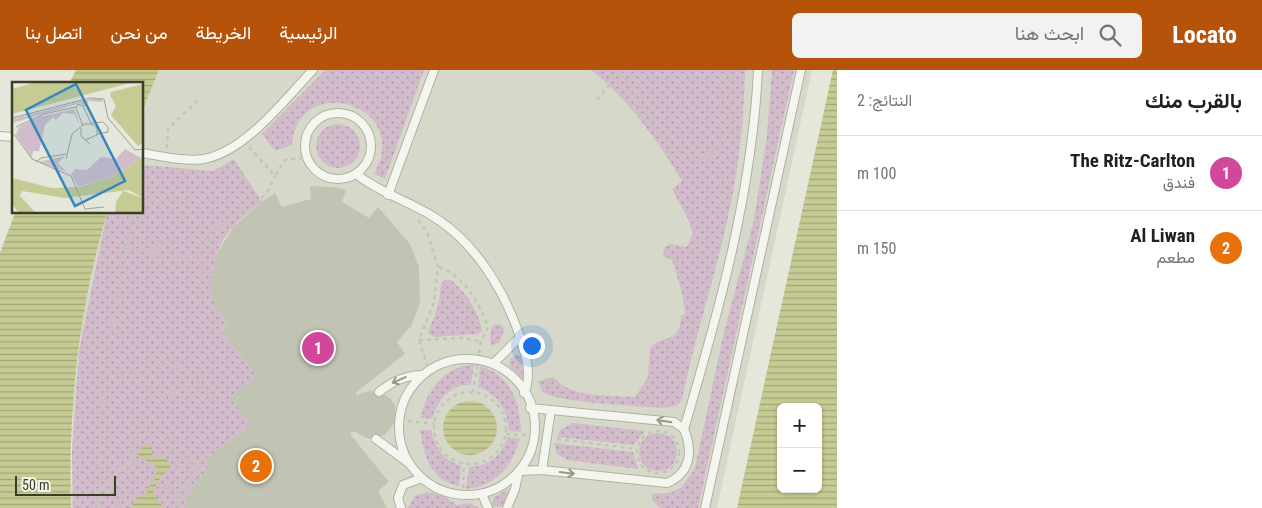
<!DOCTYPE html>
<html lang="ar">
<head>
<meta charset="utf-8">
<style>
  body { margin:0; font-family:"Roboto Condensed",Vazirmatn,sans-serif; background:#f2f2f2; color:#202124; direction:rtl }
  .controls { position:absolute; right:15px; bottom:15px; display:grid; overflow:hidden; border-radius:8px; box-shadow:0 1px 4px #0004 }
  .controls button { width:45px; height:45px; display:grid; place-items:center; padding:0; border:0; border-bottom:1px solid #e0e0e0; background:#fff; color:#202124; font:25px sans-serif }
  .scale { position:absolute; left:15px; bottom:12px; width:101px; box-sizing:border-box; padding-left:5px; border:2px solid #393e24; border-top:0; font-size:14px; line-height:18px; white-space:nowrap; color:#393e24; -webkit-text-stroke:4px #f3f5eb; paint-order:stroke }
  .you { position:absolute; left:531px; top:275px; width:18px; height:18px; margin:-12px; border:4px solid #fff; border-radius:50%; background:#1a73e8; box-shadow:0 0 0 8px #1a73e833 }
  .badge { display:grid; place-items:center; width:32px; height:32px; border-radius:50%; background:#b45309; color:#fff; font-size:16px; font-weight:700 }
  .pin { position:absolute; translate:-50% -50%; border:2px solid #fff; box-shadow:0 1px 5px #0006 }
  .list { margin:0; padding:0; list-style:none }
  h2 { display:flex; justify-content:space-between; align-items:center; height:65px; margin:0; padding:0 20px; font-size:21px }
  h2 small { font-size:16px; font-weight:400; color:#757577 }
  .list li { display:grid; grid-template-columns:32px 1fr auto; gap:15px; align-items:center; box-sizing:border-box; height:75px; padding:0 20px; border-top:1px solid #e0e0e0 }
  .list b { display:block; font-size:19px; white-space:nowrap }
  .list p { margin:0; font-size:16px; white-space:nowrap; color:#757577 }
  .list em { font-size:16px; font-style:normal; color:#757577 }
  .icon { flex:none; width:28px; height:28px; fill:none; stroke:currentColor; stroke-width:2; stroke-linecap:round; stroke-linejoin:round }
  .map { position:relative; flex:none; width:837px; height:438px; overflow:hidden; direction:ltr }
  header { display:flex; align-items:center; gap:30px; box-sizing:border-box; height:70px; padding:0 25px; background:#b45309; color:#fff }
  header strong { font-size:24px }
  nav { display:flex; gap:28px; margin-inline-start:auto; font-size:18px }
  .search { width:350px; height:45px; background:#f2f2f2; display:flex; align-items:center; gap:12px; box-sizing:border-box; padding:0 18px; border-radius:8px; color:#757577; font-size:19px }
  main { display:flex }
  aside { flex:1; background:#fff }
  .map>svg:first-child { display:block }
</style>
</head>
<body>
<header>
<strong>Locato</strong>
<div class="search"><svg class="icon" aria-label="search" viewBox="0 0 24 24"><circle cx="10" cy="10" r="6"/><path d="M15 15l6 6"/></svg>ابحث هنا</div>
<nav><a>الرئيسية</a><a>الخريطة</a><a>من نحن</a><a>اتصل بنا</a></nav>
</header>
<main>
<aside>
<h2>بالقرب منك<small>النتائج: 2</small></h2>
<ul class="list">
<li><span class="badge" style="background:#d1479c">1</span><div><b>The Ritz-Carlton</b><p>فندق</p></div><em>100 m</em></li>
<li><span class="badge" style="background:#e8710a">2</span><div><b>Al Liwan</b><p>مطعم</p></div><em>150 m</em></li>
</ul>
</aside>
<div class="map">
<svg width="837" height="438" viewBox="0 0 837 438">
  <defs>
    <pattern id="grass-dots" width="8" height="8" patternUnits="userSpaceOnUse" patternTransform="scale(1.25)"><rect width="8" height="8" fill="#d2bccb"/><path d="M2 2h.1M6 6h.1" fill="none" stroke="#ab9aa5" stroke-width="1.8" stroke-linecap="round"/></pattern>
    <pattern id="water-rules" width="6" height="5" patternUnits="userSpaceOnUse" patternTransform="scale(1.25)"><rect width="6" height="5" fill="#c6cb93"/><path d="M0 2.5h6" fill="none" stroke="#a2a678"/></pattern>
  </defs>
  <rect width="100%" height="100%" fill="#e5e7db"/>
  <polygon fill="#d6d9c9" points="159,0 812,0 717,438 71,438 73,332 83,245 98,173 107,143 142,142 143,39"/>
  <g fill="url(#grass-dots)">
    <path d="M325,0H424L385,109L374,104C414,34 298,0 292,75L275,81L262,64Z"/>
    <path d="M591,0H745C744,46 740,92 730,137C717,202 695,265 682,330L676,336L663,338C640,336 558,333 543,322C540,319 539,315 538,311L553,307C573,329 607,325 635,327L648,307L650,279C660,263 680,276 681,246L685,244L682,222L672,190L663,186L664,178L670,174L687,177L693,163L687,147L672,119L682,111C658,71 628,29 591,0Z"/>
    <polygon points="772,0 794,0 698,438 660,438 652,430 652,424 670,423 682,417 695,398 724,262 754,150 767,66"/>
    <circle cx="338" cy="76" r="22"/>
    <path d="M234,89L262,132C252,140 241,147 233,157C208,184 204,227 228,255L221,261L257,306L251,355L204,390L209,396L191,419L184,438H73L72,381L79,281L107,143L142,142L143,95L213,101Z"/>
    <path d="M444,210H451C466,222 479,242 482,261L478,264L434,267L428,263L439,233L441,215Z"/>
    <path d="M501,254L504,259L500,272L492,276C489,270 490,261 493,255Z"/>
    <polygon points="518,284 522,288 523,309 509,296 511,288"/>
    <path d="M474,294L471,315C450,314 438,330 432,349L421,348C426,319 445,297 474,294Z"/>
    <path d="M480,296C511,305 520,332 521,362L509,361C508,341 498,324 478,317Z"/>
    <polygon points="573,353 645,361 634,375 557,367 560,360"/>
    <path d="M420,360H431C435,377 443,391 461,395L459,416C430,411 424,385 420,360Z"/>
    <circle cx="658" cy="382" r="19"/>
    <path d="M508,367L520,369C512,396 496,417 466,419L469,397C490,395 500,387 508,367Z"/>
    <polygon points="554,373 633,382 638,399 567,390 556,383"/>
    <polygon points="507,420 508,425 501,437 492,436 494,427"/>
    <polygon points="428,422 442,425 457,435 470,433 479,438 408,438 415,426"/>
  </g>
  <g fill="url(#water-rules)" fill-rule="evenodd">
    <polygon points="76,0 159,0 143,39 142,14 69,14"/>
    <path d="M833,0H837V438H737ZM781,337H818V419H781Z"/>
    <path d="M15,143H107C79,237 68,339 71,438H0V183Z"/>
    <circle cx="470" cy="358" r="27"/>
    <path d="M146,374L152,376V387L163,386L170,393V398C161,406 156,412 153,424L164,438H131L135,430L147,422L157,402L155,396L138,385L137,383Z"/>
  </g>
  <polygon fill="#c1c4b2" points="310,116 333,117 346,120 342,132 369,148 378,137 410,174 419,197 420,233 411,256 397,272 405,284 355,323 357,325 369,321 379,322 390,328 395,335 395,352 385,365 369,369 353,361 350,364 389,412 378,421 387,438 184,438 191,419 209,396 204,390 251,355 230,328 257,306 221,261 228,255 215,236 212,225 211,211 216,185 234,156 262,132 275,123 282,137 311,129"/>
  <g fill="none" stroke-linecap="round" stroke-linejoin="round">
    <defs>
      <g id="lane">
        <circle cx="338" cy="76" r="33"/>
        <polyline points="0,66 14,67"/>
        <path d="M142,83C161,86 185,92 204,89C246,81 284,30 313,0"/>
        <path d="M356,104C379,122 405,130 429,144C473,169 503,218 519,264C525,283 533,304 524,323"/>
        <polyline points="388,125 434,0"/>
        <circle cx="467" cy="357" r="68"/>
        <polyline points="494,293 520,267"/>
        <path d="M379,322C393,311 404,306 421,305"/>
        <path d="M684,359C719,241 752,123 758,0"/>
        <polyline points="376,369 410,394"/>
        <polyline points="542,400 551,340"/>
        <polyline points="482,424 488,438"/>
        <polyline points="401,438 398,428 403,415 422,408"/>
        <path d="M507,438L515,419L519,401L542,400L667,413C691,403 693,381 684,359L674,352L530,338"/>
        <polyline points="705,438 801,0"/>
      </g>
    </defs>
    <use href="#lane" stroke="#aeb1a0" stroke-width="10"/>
    <g stroke="#c3c5b9" stroke-width="2.5" stroke-dasharray="4 4" stroke-linecap="butt">
      <path d="M620,2C641,28 661,87 700,89C736,82 732,27 729,0"/>
      <polyline points="597,30 620,2 617,0"/>
      <polyline points="249,77 275,106 285,90 307,88"/>
      <polyline points="167,78 168,59 197,31"/>
      <path d="M142,129L181,134C191,148 188,162 207,169"/>
      <polyline points="418,150 427,162 438,197 434,232 419,270 428,298"/>
      <polyline points="126,177 151,182 168,170 180,186 202,187"/>
      <polyline points="152,182 164,197 180,186"/>
      <path d="M439,197C464,206 479,232 488,257L481,271L473,322"/>
      <polyline points="205,227 201,204 202,187 212,160 255,133 266,124 275,106"/>
      <polyline points="419,270 462,268 480,271"/>
      <path d="M161,294C175,293 193,304 200,315C161,328 163,328 129,305Z"/>
      <polyline points="106,303 129,305"/>
      <polyline points="200,315 208,322 220,325"/>
      <circle cx="470" cy="358" r="36"/>
      <polyline points="400,350 434,354"/>
      <circle cx="658" cy="382" r="21"/>
      <polyline points="506,364 537,366"/>
      <polyline points="557,369 637,379"/>
      <polyline points="131,395 142,404 184,425"/>
      <polyline points="463,426 464,393"/>
      <polyline points="179,435 198,394"/>
      <path d="M98,438C98,339 112,239 134,142"/>
      <path d="M118,438C112,423 108,414 117,399C121,397 129,397 131,394C136,388 128,371 143,357L158,358L178,385L198,394L203,399"/>
      <path d="M179,438C174,423 175,405 182,388"/>
    </g>
    <use href="#lane" stroke="#f4f5ee" stroke-width="8"/>
  </g>
  <defs><path id="oneway-shaft" d="M-6 0H5M1.5-3L5.5 0L1.5 3" fill="none" stroke-width="1.6" stroke-linecap="round" stroke-linejoin="round" transform="scale(1.25)"/></defs>
  <g stroke="#969a89">
    <use href="#oneway-shaft" transform="translate(399 310) rotate(156)"/>
    <use href="#oneway-shaft" transform="translate(664 351) rotate(-170)"/>
    <use href="#oneway-shaft" transform="translate(567 403) rotate(7)"/>
  </g>
  <g transform="translate(12 12)">
    <rect width="131" height="131" fill="#e5e7db"/>
    <path d="M79,17H90L91,20L77,19L73,25L68,21L0,41V37ZM62,27L68,43L62,32L51,31L44,38L41,35L33,43L27,69H21L20,76L4,53L7,45L27,35ZM113,67L129,76L102,94L66,105L59,92L63,87L75,88L89,75L104,77ZM53,74L46,81L55,90L26,80Z" fill="#d2bccb"/>
    <path d="M25,0H122L0,32V7ZM131,2V61L126,64L99,33L104,24L98,13L99,10ZM131,75V131H103L104,120L111,109L131,116L117,108L53,116L10,109L8,114L24,131H7L0,122V96L40,106L68,105L102,94Z" fill="#c6cb93"/>
    <path fill="none" stroke="#a0a392" stroke-width="1" d="M92,17L96,36L123,68L132,67M0,36L78,16L92,17M71,44L64,26L66,22L71,24L79,41L91,40L96,45V50L85,52M4,45L32,32L64,25M69,46V54L78,62M2,52L20,77L59,94L73,127L92,125M54,77L60,52L72,42H80L85,46V53L73,58M24,80L29,76L54,72"/>
    <path fill="#3587bd" fill-opacity="0.15" stroke="#3587bd" stroke-width="2.5" d="M64,2L113,99L63,124L14,28Z"/>
    <rect width="131" height="131" fill="none" stroke="#393e24" stroke-width="2.5"/>
  </g>
</svg>
<div class="controls">
<button>+</button>
<button>−</button>
</div>
<div class="scale">50 m</div>
<div class="you"></div>
<div class="pin badge" style="left:318px;top:278px;background:#d1479c">1</div>
<div class="pin badge" style="left:256px;top:396px;background:#e8710a">2</div>
</div>
</main>
</body>
</html>
